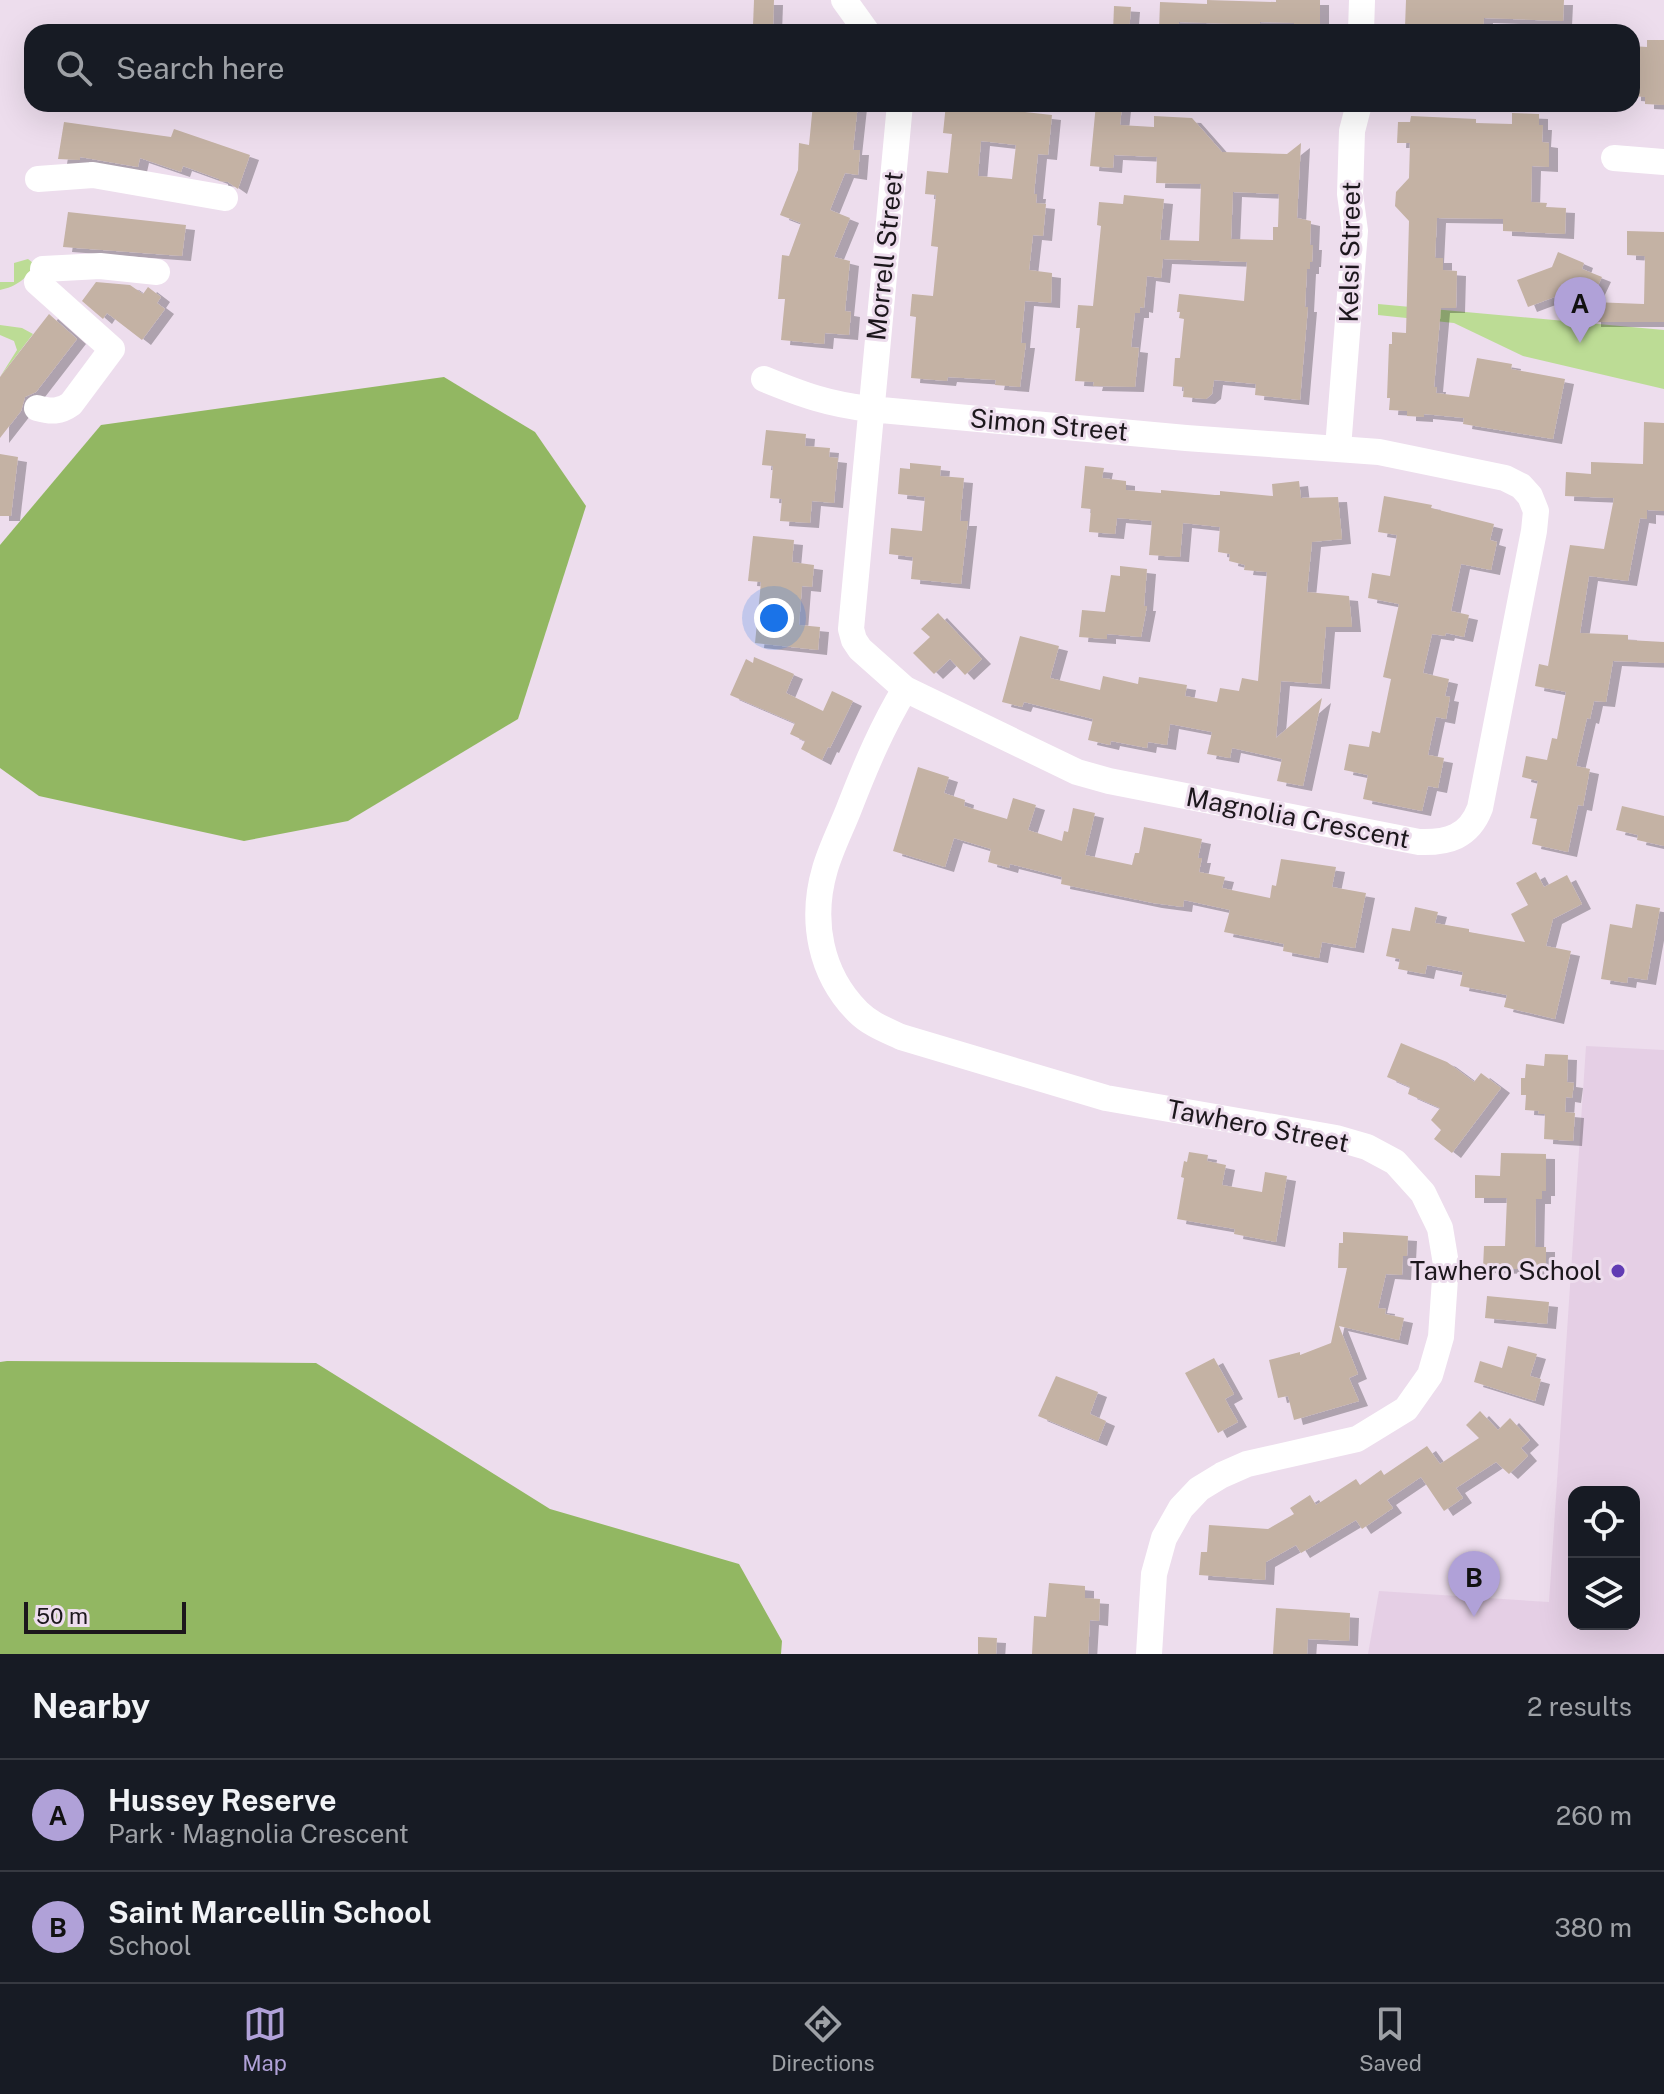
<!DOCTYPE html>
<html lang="en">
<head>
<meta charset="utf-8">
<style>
  body { margin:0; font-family:"Public Sans",sans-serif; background:#20242c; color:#f1f3f6 }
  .controls { position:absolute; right:24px; bottom:24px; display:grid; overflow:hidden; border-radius:16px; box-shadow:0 8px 32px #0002 }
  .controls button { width:72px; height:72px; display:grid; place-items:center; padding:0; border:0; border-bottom:2px solid #363941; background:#171b24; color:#f1f3f6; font:40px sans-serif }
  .scale { position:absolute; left:24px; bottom:20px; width:162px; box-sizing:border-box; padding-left:8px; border:4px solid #1c171c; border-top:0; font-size:22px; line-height:28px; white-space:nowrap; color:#1c171c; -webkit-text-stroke:6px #eddded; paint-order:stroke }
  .you { position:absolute; left:774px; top:618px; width:28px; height:28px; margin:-20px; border:6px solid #fff; border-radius:50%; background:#1a73e8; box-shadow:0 0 0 12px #1a73e833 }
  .badge { display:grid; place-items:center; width:52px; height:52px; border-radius:50%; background:#b0a1d8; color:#111; font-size:26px; font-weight:700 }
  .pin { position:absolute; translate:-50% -66px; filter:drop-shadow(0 2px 4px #0008) }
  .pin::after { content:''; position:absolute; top:42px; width:28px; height:24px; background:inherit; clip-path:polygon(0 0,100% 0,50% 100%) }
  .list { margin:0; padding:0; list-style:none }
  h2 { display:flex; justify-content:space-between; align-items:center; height:104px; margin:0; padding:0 32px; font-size:34px }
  h2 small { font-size:26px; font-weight:400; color:#9ea1a6 }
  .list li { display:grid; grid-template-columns:52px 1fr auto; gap:24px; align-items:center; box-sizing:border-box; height:112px; padding:0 32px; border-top:2px solid #363941 }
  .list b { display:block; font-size:30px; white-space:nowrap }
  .list p { margin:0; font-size:26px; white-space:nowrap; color:#9ea1a6 }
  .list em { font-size:26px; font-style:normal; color:#9ea1a6 }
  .icon { flex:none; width:44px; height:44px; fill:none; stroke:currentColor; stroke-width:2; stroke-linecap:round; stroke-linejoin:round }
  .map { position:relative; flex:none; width:1664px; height:1654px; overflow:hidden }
  .search { position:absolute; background:#171b24; box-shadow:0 8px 32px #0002; left:24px; right:24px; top:24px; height:88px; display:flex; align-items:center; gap:20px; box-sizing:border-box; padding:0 28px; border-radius:24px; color:#9ea1a6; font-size:30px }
  .sheet { height:328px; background:#171b24 }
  nav { display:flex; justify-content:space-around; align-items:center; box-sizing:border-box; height:112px; border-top:2px solid #363941; background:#171b24; font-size:22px; color:#9ea1a6 }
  nav a { display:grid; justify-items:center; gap:4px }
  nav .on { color:#b0a1d8 }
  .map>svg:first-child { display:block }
</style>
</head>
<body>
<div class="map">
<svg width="1664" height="1654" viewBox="0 0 1664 1654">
  <defs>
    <filter id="shadow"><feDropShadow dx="9" dy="5" stdDeviation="0" flood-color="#0004"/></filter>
  </defs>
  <rect width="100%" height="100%" fill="#eddded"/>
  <path fill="#e5cfe5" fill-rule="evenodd" d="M1586,1046L1664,1050V1654H1368L1379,1591L1549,1602ZM1574,1492H1634V1624H1574Z"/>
  <g fill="#bcdc95">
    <path d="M28,259L33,263C30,278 15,287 0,290V282H14V263Z"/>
    <polygon points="1378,304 1664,330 1664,389 1523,356 1454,323 1378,315"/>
    <polygon points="0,325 22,328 33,334 0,377 17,350 14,341 0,335"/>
  </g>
  <g fill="#92b762">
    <polygon points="444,377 535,432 586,506 518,719 348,821 244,841 39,796 0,768 0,545 101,425"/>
    <polygon points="7,1361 316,1363 550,1509 739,1564 782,1641 781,1654 0,1654 0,1362"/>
  </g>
  <g fill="#c4b2a4" fill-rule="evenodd" filter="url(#shadow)">
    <polygon points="754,0 774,0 773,27 753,26"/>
    <polygon points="1207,0 1276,2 1276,0 1320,0 1320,28 1294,27 1294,23 1260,22 1260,25 1179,22 1178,32 1159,31 1160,2 1207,4"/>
    <polygon points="1406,0 1564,0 1563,21 1484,18 1483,32 1419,32 1419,27 1405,27"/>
    <polygon points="1114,6 1131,7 1129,32 1113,32"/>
    <polygon points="1647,40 1664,40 1664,105 1645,104 1645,97 1632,96 1632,46 1647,47"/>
    <polygon points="813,104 858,104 853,150 860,150 858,175 845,173 830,210 850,218 834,257 850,261 845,311 851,312 849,335 825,333 824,344 781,340 785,299 778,299 782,255 789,256 801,223 780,215 798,170 799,143 809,145"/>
    <path d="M946,104H1007V110L1052,115L1048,155L1038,154L1034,194H1037L1036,203L1046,204L1043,236L1033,235L1029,270L1052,273L1051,303L1025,301L1021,343H1026L1020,387L995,385L996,380L948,377L947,381L911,378L916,317L910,316L912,294L933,296L938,247L931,246L936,195L925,194L927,171L948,173L952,134L943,133ZM981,141L1016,145L1012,179L978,176Z"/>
    <path d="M1096,104L1122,106L1120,125L1154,127V116L1192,118L1222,152L1287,154L1301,143L1297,218L1311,221L1310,245H1313L1312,262H1310V269H1307L1305,307H1308L1300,400L1255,395L1256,384L1214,380L1212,394L1206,399L1183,397L1184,387L1173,386L1175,358H1180L1184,319L1179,318L1180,312H1177L1179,294L1244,301L1247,262L1163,259L1161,278L1147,276L1144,308L1140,307V313H1135L1131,347L1139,348L1135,387L1093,386L1094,382L1075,381L1080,328H1076L1078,305L1093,306L1101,226L1097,225L1099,202L1123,204L1124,195L1164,199L1160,240L1199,241L1201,184L1156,183L1157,157L1114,155L1113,168L1090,166ZM1233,192L1279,194L1278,227H1273V240L1231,239Z"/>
    <polygon points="1512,113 1539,114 1539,125 1543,125 1542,142 1549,143 1549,167 1532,166 1531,202 1547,203 1546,207 1566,208 1565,234 1503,231 1503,219 1437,218 1435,258 1443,258 1443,270 1457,271 1456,308 1441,308 1434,387 1437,387 1436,393 1469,397 1477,358 1512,364 1511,369 1565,379 1553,439 1463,424 1464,418 1424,414 1424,417 1407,416 1407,411 1389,410 1390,398 1387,398 1389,344 1392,344 1392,332 1406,333 1409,221 1395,206 1396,192 1409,178 1410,143 1397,143 1398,122 1410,122 1411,116 1476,119 1476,123 1512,124"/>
    <polygon points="64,122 171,137 174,129 250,155 238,189 228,182 219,181 219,179 183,166 181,172 140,158 138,167 80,157 80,160 58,159"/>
    <polygon points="68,212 186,225 182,256 63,247"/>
    <polygon points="1627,231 1664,232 1664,322 1592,322 1592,302 1644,304 1645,256 1627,255"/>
    <polygon points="1558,252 1584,263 1582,269 1602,277 1592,298 1573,290 1528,307 1517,280 1552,267"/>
    <polygon points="96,282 130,285 143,294 148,287 161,297 157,303 165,309 142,340 107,313 103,319 82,301"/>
    <polygon points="49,314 77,339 36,392 25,397 21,411 0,438 0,377"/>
    <polygon points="1644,422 1664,423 1664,511 1647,510 1647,519 1640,518 1628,581 1589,576 1580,633 1628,635 1628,640 1664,642 1664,663 1613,661 1606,702 1594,701 1590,719 1587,718 1576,766 1590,769 1583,806 1578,805 1568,852 1532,844 1537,819 1530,818 1538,781 1522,777 1526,756 1547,760 1552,738 1557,739 1566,692 1535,686 1539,664 1548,666 1570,545 1604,549 1614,498 1565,496 1566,472 1591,474 1591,462 1643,464"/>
    <polygon points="766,430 806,434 805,446 830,448 829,457 838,458 834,503 812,501 810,523 780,521 782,499 770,498 773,466 762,465"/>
    <polygon points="0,454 18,457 11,516 0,516"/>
    <polygon points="910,463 941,466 940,476 964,478 960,521 968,521 961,584 911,579 913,557 889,554 891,528 922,531 925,497 898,494 900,468 910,469"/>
    <polygon points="1085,466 1104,468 1102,478 1126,481 1126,490 1161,493 1161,490 1215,495 1220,495 1220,491 1273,496 1272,484 1299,481 1301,498 1338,497 1342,539 1312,542 1307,592 1349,596 1352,627 1326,627 1321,684 1281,681 1276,738 1322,698 1303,786 1277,781 1282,759 1232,748 1230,758 1207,754 1212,732 1170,724 1167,745 1148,742 1147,748 1111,741 1110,745 1088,740 1093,719 1024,702 1022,707 1002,702 1020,636 1059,646 1050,678 1100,690 1103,676 1138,684 1139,677 1187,685 1185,696 1217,702 1220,688 1239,691 1242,678 1258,681 1267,572 1244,570 1245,565 1229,561 1230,554 1218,552 1220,527 1183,523 1180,557 1149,555 1152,521 1117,518 1115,534 1089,532 1091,509 1081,508"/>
    <polygon points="1384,496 1432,505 1431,508 1494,524 1490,540 1497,542 1491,570 1461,564 1451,611 1469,615 1464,637 1446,633 1445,636 1432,634 1423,673 1449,679 1445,696 1450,697 1446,719 1436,717 1428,755 1444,758 1438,788 1428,786 1422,811 1363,799 1368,775 1344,770 1349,744 1369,747 1372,731 1380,733 1391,679 1383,677 1399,604 1368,598 1372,573 1390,576 1397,535 1378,532"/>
    <polygon points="753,536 794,540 792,562 814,565 812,587 802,586 799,625 820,627 818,650 755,643 761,582 748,581"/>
    <polygon points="1120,566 1147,569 1144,606 1147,606 1141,637 1107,634 1107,639 1079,637 1082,610 1105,612 1111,575 1120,576"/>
    <polygon points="938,613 982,659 965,675 950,659 934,674 913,653 930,637 921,629"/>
    <polygon points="754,657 794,674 786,693 823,711 832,691 853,701 830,748 828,747 822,760 801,749 805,741 790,734 795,723 730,695 746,659 753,663"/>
    <polygon points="918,767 949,777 944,793 965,800 964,806 1007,819 1013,798 1036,805 1028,830 1062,841 1064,831 1068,832 1073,808 1095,813 1085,855 1132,865 1135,853 1139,853 1144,827 1202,839 1198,858 1202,858 1199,872 1225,877 1222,888 1270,898 1272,885 1276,886 1281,859 1336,867 1332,887 1366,893 1355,948 1322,942 1319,958 1283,951 1284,944 1224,932 1230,910 1184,900 1183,907 1153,903 1061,884 1062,877 1010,864 1009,868 988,862 991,849 954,838 945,867 893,851"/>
    <polygon points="1622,806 1664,816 1664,846 1637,840 1638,835 1616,830"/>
    <polygon points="1536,872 1544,887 1567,875 1582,904 1553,919 1546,946 1571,951 1555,1019 1504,1007 1507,995 1460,986 1463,972 1427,965 1425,974 1398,969 1400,959 1386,956 1392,928 1410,931 1415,907 1438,912 1435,923 1469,929 1469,932 1525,942 1511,914 1528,905 1516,883"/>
    <polygon points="1636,904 1660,908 1647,980 1628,977 1627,983 1601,979 1610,924 1632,928"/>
    <polygon points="1401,1043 1447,1062 1474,1082 1481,1073 1501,1088 1452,1153 1434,1139 1441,1130 1431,1120 1440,1108 1408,1094 1410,1087 1387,1077"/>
    <polygon points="1545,1054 1568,1055 1567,1082 1574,1083 1572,1098 1566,1097 1565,1112 1575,1113 1573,1141 1544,1139 1545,1114 1538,1114 1539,1111 1525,1110 1526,1095 1521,1095 1521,1078 1525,1078 1526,1064 1544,1066"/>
    <polygon points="1189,1152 1208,1155 1207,1161 1226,1165 1222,1185 1262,1192 1265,1172 1287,1176 1276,1242 1234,1234 1235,1229 1177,1219 1184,1178 1181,1177 1184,1161 1187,1162"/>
    <polygon points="1501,1153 1546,1154 1546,1191 1542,1191 1542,1199 1536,1199 1535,1247 1546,1247 1546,1270 1483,1268 1484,1246 1505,1246 1507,1198 1475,1198 1475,1175 1500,1176"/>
    <polygon points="1343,1232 1408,1236 1407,1256 1403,1256 1402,1275 1386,1274 1378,1308 1386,1309 1385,1314 1404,1318 1399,1340 1339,1326 1358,1374 1349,1378 1359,1401 1294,1420 1288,1396 1278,1398 1269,1360 1300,1352 1300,1355 1331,1343 1347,1268 1338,1268 1339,1243 1343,1243"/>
    <polygon points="1487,1296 1549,1302 1547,1324 1485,1318"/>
    <polygon points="1508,1346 1537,1354 1530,1376 1541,1379 1535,1401 1474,1382 1480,1361 1502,1368"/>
    <polygon points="1214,1358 1234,1394 1225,1399 1238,1422 1218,1433 1185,1373"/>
    <polygon points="1056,1376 1098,1392 1090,1414 1106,1421 1098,1441 1038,1416"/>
    <polygon points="1480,1411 1498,1430 1510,1418 1530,1440 1521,1448 1528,1456 1509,1474 1496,1462 1456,1488 1463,1498 1444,1511 1421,1477 1387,1500 1393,1508 1362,1529 1356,1520 1301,1553 1296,1545 1266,1562 1265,1580 1199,1575 1201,1552 1207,1552 1209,1525 1268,1529 1294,1514 1290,1508 1310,1495 1316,1505 1356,1479 1360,1485 1381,1470 1384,1475 1427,1446 1440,1464 1479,1438 1466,1425"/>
    <polygon points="1049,1583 1085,1586 1085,1598 1100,1599 1099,1621 1090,1620 1088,1654 1032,1654 1034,1616 1046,1617"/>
    <polygon points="1276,1608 1350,1613 1349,1641 1308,1639 1307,1654 1273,1654"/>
    <polygon points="978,1637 997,1638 996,1654 978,1654"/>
  </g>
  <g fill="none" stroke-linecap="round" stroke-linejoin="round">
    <g stroke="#fff" stroke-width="26">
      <polyline points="844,0 867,32"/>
      <polyline points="1361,32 1362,0"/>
      <polyline points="1614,158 1664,162"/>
      <polyline points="38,179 93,175 225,198"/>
      <polyline points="43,269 100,266 157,272"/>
      <path d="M37,282L112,349L71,404C60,412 51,412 37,408"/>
      <path d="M764,379C803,395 828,404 870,409L1186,438L1379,452L1505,478L1521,486L1530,496L1536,511L1534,531L1480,808C1469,837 1448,843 1419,842L1109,781L1077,772L905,689L860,649L854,640L851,629L900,104"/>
      <polyline points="1338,448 1355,231 1350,194 1352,131 1359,104"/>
      <path d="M905,689C882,727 866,765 850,806C842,827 831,848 825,869C810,920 820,974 858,1012C870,1024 886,1030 901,1037L1106,1098L1336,1138L1367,1147L1395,1162L1423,1193L1440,1228L1446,1264L1441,1337L1430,1375L1406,1409L1357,1439L1247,1464L1222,1475L1199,1489L1181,1508L1164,1538L1154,1574L1149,1654"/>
    </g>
  </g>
  <circle fill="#613cb4" stroke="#eddded" stroke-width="3" cx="1618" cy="1271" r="8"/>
  <g text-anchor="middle" stroke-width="6" stroke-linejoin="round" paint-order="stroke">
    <g font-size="26" fill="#1c171c" stroke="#eddded">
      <text transform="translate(1350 252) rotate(-89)" y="9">Kelsi Street</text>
      <text transform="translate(885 256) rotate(-84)" y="9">Morrell Street</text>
      <text transform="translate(1049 425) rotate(5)" y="9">Simon Street</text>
      <text transform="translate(1298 818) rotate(11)" y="9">Magnolia Crescent</text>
      <text transform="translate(1258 1126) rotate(11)" y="9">Tawhero Street</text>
    </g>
    <g font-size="26" fill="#1c171c" stroke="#eddded" text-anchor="end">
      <text x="1602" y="1280">Tawhero School</text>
    </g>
  </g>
</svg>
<div class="controls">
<button><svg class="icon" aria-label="locate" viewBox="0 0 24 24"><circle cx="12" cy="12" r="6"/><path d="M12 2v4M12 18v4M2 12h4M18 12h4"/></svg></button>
<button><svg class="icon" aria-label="layers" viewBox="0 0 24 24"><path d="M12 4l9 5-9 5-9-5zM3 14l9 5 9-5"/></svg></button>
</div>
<div class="scale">50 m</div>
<div class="you"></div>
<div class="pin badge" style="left:1580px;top:343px">A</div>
<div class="pin badge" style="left:1474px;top:1617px">B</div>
<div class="search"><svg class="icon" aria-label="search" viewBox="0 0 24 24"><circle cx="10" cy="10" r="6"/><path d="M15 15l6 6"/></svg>Search here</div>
</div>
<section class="sheet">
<h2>Nearby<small>2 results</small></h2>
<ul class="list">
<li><span class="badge">A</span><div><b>Hussey Reserve</b><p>Park · Magnolia Crescent</p></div><em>260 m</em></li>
<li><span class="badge">B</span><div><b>Saint Marcellin School</b><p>School</p></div><em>380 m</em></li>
</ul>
</section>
<nav>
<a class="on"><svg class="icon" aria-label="map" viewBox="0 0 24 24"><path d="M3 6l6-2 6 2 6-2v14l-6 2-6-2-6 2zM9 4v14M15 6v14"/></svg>Map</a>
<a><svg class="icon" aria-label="directions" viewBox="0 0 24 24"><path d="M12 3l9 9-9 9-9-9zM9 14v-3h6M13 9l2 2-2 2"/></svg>Directions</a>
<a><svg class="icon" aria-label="saved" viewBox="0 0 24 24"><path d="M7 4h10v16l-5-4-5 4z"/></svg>Saved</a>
</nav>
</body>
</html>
